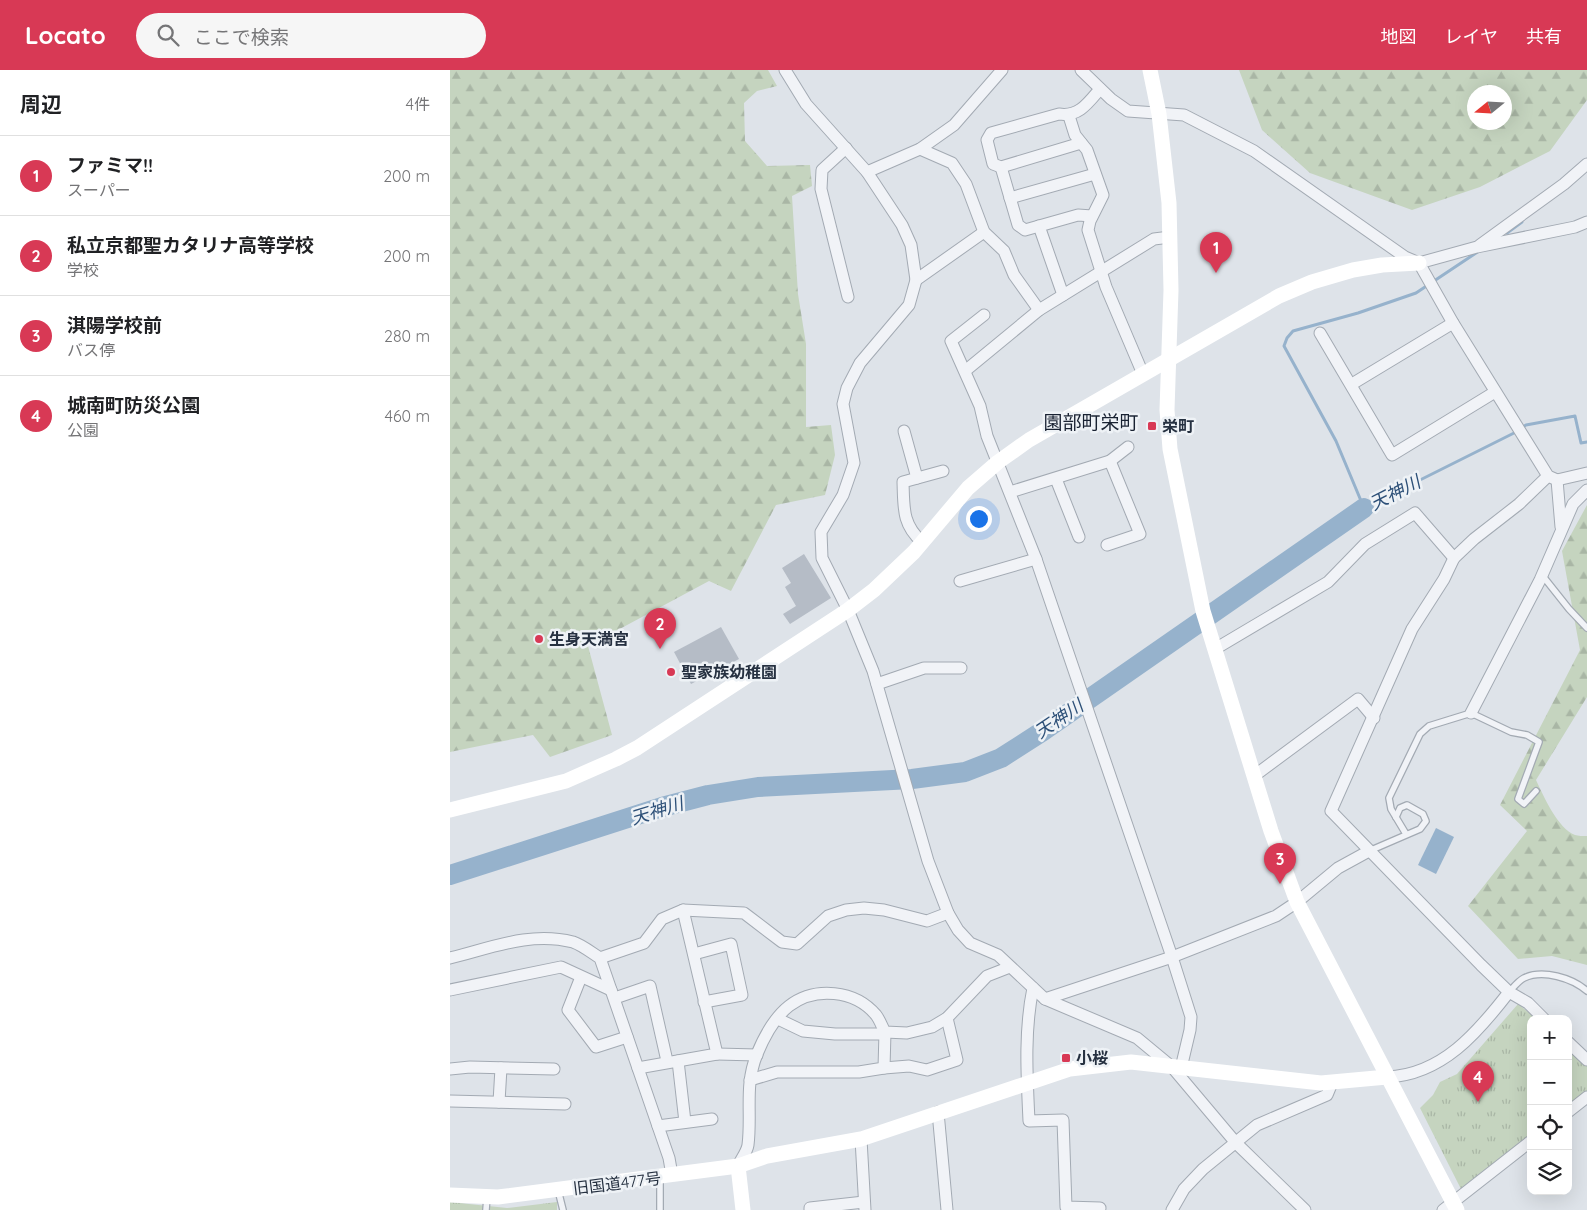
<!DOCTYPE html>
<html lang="ja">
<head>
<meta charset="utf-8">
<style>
  body { margin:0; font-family:Quicksand,"Noto Sans JP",sans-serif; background:#f6f6f6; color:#202124 }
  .controls { position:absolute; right:15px; bottom:15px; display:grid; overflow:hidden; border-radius:10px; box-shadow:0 5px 20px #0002 }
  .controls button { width:45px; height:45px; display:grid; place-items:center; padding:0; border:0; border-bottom:1px solid #e0e0e0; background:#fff; color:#202124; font:25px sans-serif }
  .compass { position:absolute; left:1017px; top:15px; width:45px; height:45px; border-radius:50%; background:#fff; box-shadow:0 5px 20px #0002; rotate:252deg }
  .you { position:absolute; left:528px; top:448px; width:18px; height:18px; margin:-12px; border:4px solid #fff; border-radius:50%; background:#1a73e8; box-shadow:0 0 0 8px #1a73e833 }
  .badge { display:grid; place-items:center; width:32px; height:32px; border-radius:50%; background:#d83955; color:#fff; font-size:16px; font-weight:700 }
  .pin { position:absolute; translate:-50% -41px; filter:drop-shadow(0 1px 2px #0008) }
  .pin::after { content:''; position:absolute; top:26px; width:18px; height:15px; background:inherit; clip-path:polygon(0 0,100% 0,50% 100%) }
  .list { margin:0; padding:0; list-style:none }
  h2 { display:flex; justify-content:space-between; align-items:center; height:65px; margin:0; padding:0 20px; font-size:21px }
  h2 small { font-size:16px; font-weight:400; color:#757577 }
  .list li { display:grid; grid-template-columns:32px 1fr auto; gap:15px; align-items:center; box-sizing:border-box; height:80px; padding:0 20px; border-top:1px solid #e0e0e0 }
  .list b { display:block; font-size:19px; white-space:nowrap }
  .list p { margin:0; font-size:16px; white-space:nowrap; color:#757577 }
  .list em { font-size:16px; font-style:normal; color:#757577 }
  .icon { flex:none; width:28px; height:28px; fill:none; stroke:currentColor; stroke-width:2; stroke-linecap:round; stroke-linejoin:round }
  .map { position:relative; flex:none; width:1137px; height:1140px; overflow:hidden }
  header { display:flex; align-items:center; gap:30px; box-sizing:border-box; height:70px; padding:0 25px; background:#d83955; color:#fff }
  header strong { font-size:24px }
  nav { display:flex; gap:28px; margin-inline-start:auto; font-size:18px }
  .search { width:350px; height:45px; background:#f6f6f6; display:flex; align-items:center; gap:12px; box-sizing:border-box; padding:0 18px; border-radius:28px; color:#757577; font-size:19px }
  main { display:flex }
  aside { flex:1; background:#fff }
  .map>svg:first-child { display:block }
</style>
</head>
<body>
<header>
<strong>Locato</strong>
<div class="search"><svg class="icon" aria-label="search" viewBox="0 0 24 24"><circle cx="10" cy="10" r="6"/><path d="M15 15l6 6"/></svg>ここで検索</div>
<nav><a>地図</a><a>レイヤ</a><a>共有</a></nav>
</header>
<main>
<aside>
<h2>周辺<small>4件</small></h2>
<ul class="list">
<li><span class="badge">1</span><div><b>ファミマ!!</b><p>スーパー</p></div><em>200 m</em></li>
<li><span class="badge">2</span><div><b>私立京都聖カタリナ高等学校</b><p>学校</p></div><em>200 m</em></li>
<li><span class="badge">3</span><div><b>淇陽学校前</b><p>バス停</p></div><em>280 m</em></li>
<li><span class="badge">4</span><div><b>城南町防災公園</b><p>公園</p></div><em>460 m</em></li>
</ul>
</aside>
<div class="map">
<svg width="1137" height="1140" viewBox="0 0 1137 1140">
  <defs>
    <pattern id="grass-tufts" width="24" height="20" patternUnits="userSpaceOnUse" patternTransform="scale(1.25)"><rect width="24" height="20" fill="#c5d4bf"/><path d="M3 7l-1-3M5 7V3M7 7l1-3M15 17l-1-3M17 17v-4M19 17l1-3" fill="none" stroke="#a9b6a5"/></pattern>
    <pattern id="forest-firs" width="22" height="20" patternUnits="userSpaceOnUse" patternTransform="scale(1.25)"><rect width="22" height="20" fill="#c5d4bf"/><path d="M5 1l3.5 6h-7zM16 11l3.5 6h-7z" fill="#a9b6a5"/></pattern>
  </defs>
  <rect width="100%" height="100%" fill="#dee3e9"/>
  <g fill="url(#grass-tufts)">
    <polygon points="1068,934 1087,949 1081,949 1081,1067 1012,1121 970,1038 983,1025 990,1012 1007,1004"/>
    <polygon points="1118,978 1137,996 1137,1022 1118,1037"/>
    <polygon points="0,1132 57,1138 107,1132 107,1140 0,1140"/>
  </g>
  <g fill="url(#forest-firs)" fill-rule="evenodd">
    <polygon points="0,0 318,0 327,16 307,21 294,33 295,71 317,96 360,95 362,116 342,126 348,224 356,274 356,357 381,355 385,385 375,425 326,435 281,521 259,511 138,576 162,665 100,687 83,665 0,682"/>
    <path d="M789,0H1137V30L1100,81L1030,117L962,140L860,103L812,60ZM1024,22H1054V52H1024Z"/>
    <path d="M1137,435V627L1086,710C1093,725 1108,759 1125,765C1128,766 1133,766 1137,766V895L1102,886L1068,889L1018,836L1077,761L1050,735L1130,580L1112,481Z"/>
  </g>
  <polygon fill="#96b2cc" points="986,758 1004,767 986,804 968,795"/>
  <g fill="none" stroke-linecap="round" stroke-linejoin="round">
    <g stroke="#96b2cc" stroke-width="3">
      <polyline points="1057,163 1072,152"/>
      <polyline points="1029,181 966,223 908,243 843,261 837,268 834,276 886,371 914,438 1066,362"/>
      <polyline points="1071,358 1076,355 1125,346 1131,373 1137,372"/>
    </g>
    <polyline stroke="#96b2cc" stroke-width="20" points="0,805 212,737 258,725 308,717 462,709 515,702 551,688 593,661 914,438"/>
  </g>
  <g fill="#b5bcc6">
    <polygon points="354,484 381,528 340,554 333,544 346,536 335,517 341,513 332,498"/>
    <polygon points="271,557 289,589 241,614 224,582"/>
  </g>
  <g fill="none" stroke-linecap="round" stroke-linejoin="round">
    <defs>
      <g id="lane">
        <polyline points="1092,505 1119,539 1137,558"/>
        <polyline points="956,764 941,739 939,728 970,664 979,656 1021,643 1061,662 1077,665 1089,672 1068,729 1074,734 1086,721"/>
        <polyline points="919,781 970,759 976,751 973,744 957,735 950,738 946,747"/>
        <path d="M1059,922C1063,918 1068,911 1074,908C1093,899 1122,908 1137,921"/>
        <polyline points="108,1120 113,1140"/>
        <polyline points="36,1140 37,1127"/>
        <polyline points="210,1140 210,1107"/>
      </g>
      <g id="street">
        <polyline points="335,0 356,34 417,102 452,155 461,175 466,210 459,235 410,293 397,318 393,334 404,393 393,425 371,462 372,488 398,540 423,601 478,791 498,843 508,860 520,873 548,885 595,929 687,968 722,997 786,1073 855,1140"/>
        <polyline points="631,0 661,29 678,41 734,45 804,81 955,187 969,193 1027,177 1125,157 1137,152"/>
        <polyline points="619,46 625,65 637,80 653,125 640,151 638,160 656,217 693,304"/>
        <path d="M631,73L551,97L543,94L537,70L541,63L609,44C629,47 638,33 650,19"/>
        <polyline points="396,78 372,100 371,119 398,227"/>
        <polyline points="470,79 502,93 516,114 534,162 554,181 564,205 589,240"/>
        <polyline points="551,97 568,155 575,160 628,145 642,146"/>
        <polyline points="417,102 470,79 504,55 552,0"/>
        <polyline points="560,128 645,104"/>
        <polyline points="589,156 613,225"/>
        <polyline points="1030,175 1114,114 1137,94"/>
        <polyline points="969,193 1003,253 1098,406 1107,410 1111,457"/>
        <polyline points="466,210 534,162"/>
        <polyline points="534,245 501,271 530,336 537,366 586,489 722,887 741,947 740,960 731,998"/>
        <polyline points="870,263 942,385 1045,322"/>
        <polyline points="515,301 589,240 704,169 720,167"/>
        <polyline points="902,314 1003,253"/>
        <polyline points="454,361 467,408"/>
        <polyline points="606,409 629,467"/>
        <polyline points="1107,410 1137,403"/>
        <polyline points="560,422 660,391 678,377"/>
        <path d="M472,472C452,454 454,438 453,412L493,401"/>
        <polyline points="657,475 690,464 660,391"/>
        <polyline points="510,511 586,489"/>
        <polyline points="765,579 878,512 915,474 965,443 1004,488"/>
        <polyline points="427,614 474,598 511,598"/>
        <polyline points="1021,643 1090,510 1123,434 1137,420"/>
        <polyline points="804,706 908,629 924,648"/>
        <polyline points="244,884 281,874 292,925 254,932"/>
        <path d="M0,888C41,878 80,861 123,872C132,875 142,883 150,888L219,1088L222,1105"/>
        <polyline points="150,888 194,873 212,849 233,840 294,843 332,872 347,874 378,846 396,840 414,838 434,840 477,851 498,843"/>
        <polyline points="131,907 118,940 146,977 177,967"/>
        <path d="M583,918C574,961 577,1007 579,1051L613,1050L616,1137L650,1138L649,1140"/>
        <polyline points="0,920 111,897 161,920"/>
        <polyline points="165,928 200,916 217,991"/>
        <polyline points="595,929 722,887 826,846 847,832 888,798 919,781"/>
        <polyline points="328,949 353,961 385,964 435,964"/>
        <polyline points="1094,949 1078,933 1059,922 1031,895 881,741 962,559 994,509 1004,488 1024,469 1069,434 1098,406"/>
        <polyline points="1118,972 1137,990"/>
        <polyline points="267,984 307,985"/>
        <polyline points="228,991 235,1052"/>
        <polyline points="188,998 267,984 233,840"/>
        <polyline points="434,998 459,996 477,1000 507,990 497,948"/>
        <polyline points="0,999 20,997 104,999"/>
        <path d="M937,1007C992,1005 1028,962 1059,922"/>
        <polyline points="300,1010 327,1002 409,1002 434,998 435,962"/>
        <polyline points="0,1031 115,1034"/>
        <polyline points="49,1032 51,998"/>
        <polyline points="488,1042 497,1140"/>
        <polyline points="1118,1042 1137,1027"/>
        <polyline points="208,1056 262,1049"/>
        <polyline points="411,1069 415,1140"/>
        <path d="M288,1096C291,1089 297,1082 298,1075C302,1043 294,1016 307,984C314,967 325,947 339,936C365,916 405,920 426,945C430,950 432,957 435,962L457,963L482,957L497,948L537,906L560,897"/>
        <polyline points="360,1140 360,1138 414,1132"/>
        <polyline points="722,1140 734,1119 753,1099 807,1055 877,1025 882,1013"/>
        <polyline points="993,1140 1081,1071"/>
      </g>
    </defs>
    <use href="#lane" stroke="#a3aab3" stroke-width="8"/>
    <use href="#street" stroke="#a3aab3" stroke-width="13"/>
    <use href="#lane" stroke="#f1f3f7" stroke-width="5.5"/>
    <use href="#street" stroke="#f1f3f7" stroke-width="11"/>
    <g stroke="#fff" stroke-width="15">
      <polyline points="700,0 709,44 719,133 721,220 717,340 720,379 753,541 821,761 847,832 1007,1140"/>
      <polyline points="0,740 116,711 166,689 187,678 398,540 424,520 464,482 518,418 548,392 579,370 829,226 862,212 903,200 932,195 969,193"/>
      <polyline points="288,1096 293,1140"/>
      <polyline points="0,1125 48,1127 288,1096 317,1086 411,1069 620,999 681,992 871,1013 937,1007"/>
    </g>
  </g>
  <g fill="#d83955" stroke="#eef2f6" stroke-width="2">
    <rect x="697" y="351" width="10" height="10" rx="2.5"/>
    <circle cx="89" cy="569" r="5"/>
    <circle cx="221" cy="602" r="5"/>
    <rect x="611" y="983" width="10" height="10" rx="2.5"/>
  </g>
  <g text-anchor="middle" stroke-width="5" stroke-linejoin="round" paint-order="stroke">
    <g font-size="16" font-weight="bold" fill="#263141" stroke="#eef2f6" text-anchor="start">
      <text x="712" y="362">栄町</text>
      <text x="99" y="575">生身天満宮</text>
      <text x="231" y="608">聖家族幼稚園</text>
      <text x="626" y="994">小桜</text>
    </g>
    <g font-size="16" fill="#263141" stroke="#eef2f6">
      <text transform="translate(167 1113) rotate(-7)" y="6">旧国道477号</text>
    </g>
    <g font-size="18" font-style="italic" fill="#2d5078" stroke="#eef2f6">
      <text transform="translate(945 423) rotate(-27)" y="6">天神川</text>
      <text transform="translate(609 649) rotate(-34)" y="6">天神川</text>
      <text transform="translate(207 741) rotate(-17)" y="6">天神川</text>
    </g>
    <g font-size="19" fill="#192232" stroke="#eef2f6">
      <text x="641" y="359">園部町栄町</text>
    </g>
  </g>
</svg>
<div class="controls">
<button>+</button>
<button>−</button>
<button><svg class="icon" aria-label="locate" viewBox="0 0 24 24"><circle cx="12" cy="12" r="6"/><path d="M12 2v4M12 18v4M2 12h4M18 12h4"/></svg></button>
<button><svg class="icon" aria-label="layers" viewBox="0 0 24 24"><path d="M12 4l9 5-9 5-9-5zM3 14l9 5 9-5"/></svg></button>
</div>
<svg class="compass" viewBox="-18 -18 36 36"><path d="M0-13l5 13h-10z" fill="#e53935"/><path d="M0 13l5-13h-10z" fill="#757577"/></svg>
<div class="you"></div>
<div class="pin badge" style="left:766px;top:203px">1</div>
<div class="pin badge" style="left:210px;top:579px">2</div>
<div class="pin badge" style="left:830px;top:814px">3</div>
<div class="pin badge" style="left:1028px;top:1032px">4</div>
</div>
</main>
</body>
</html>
